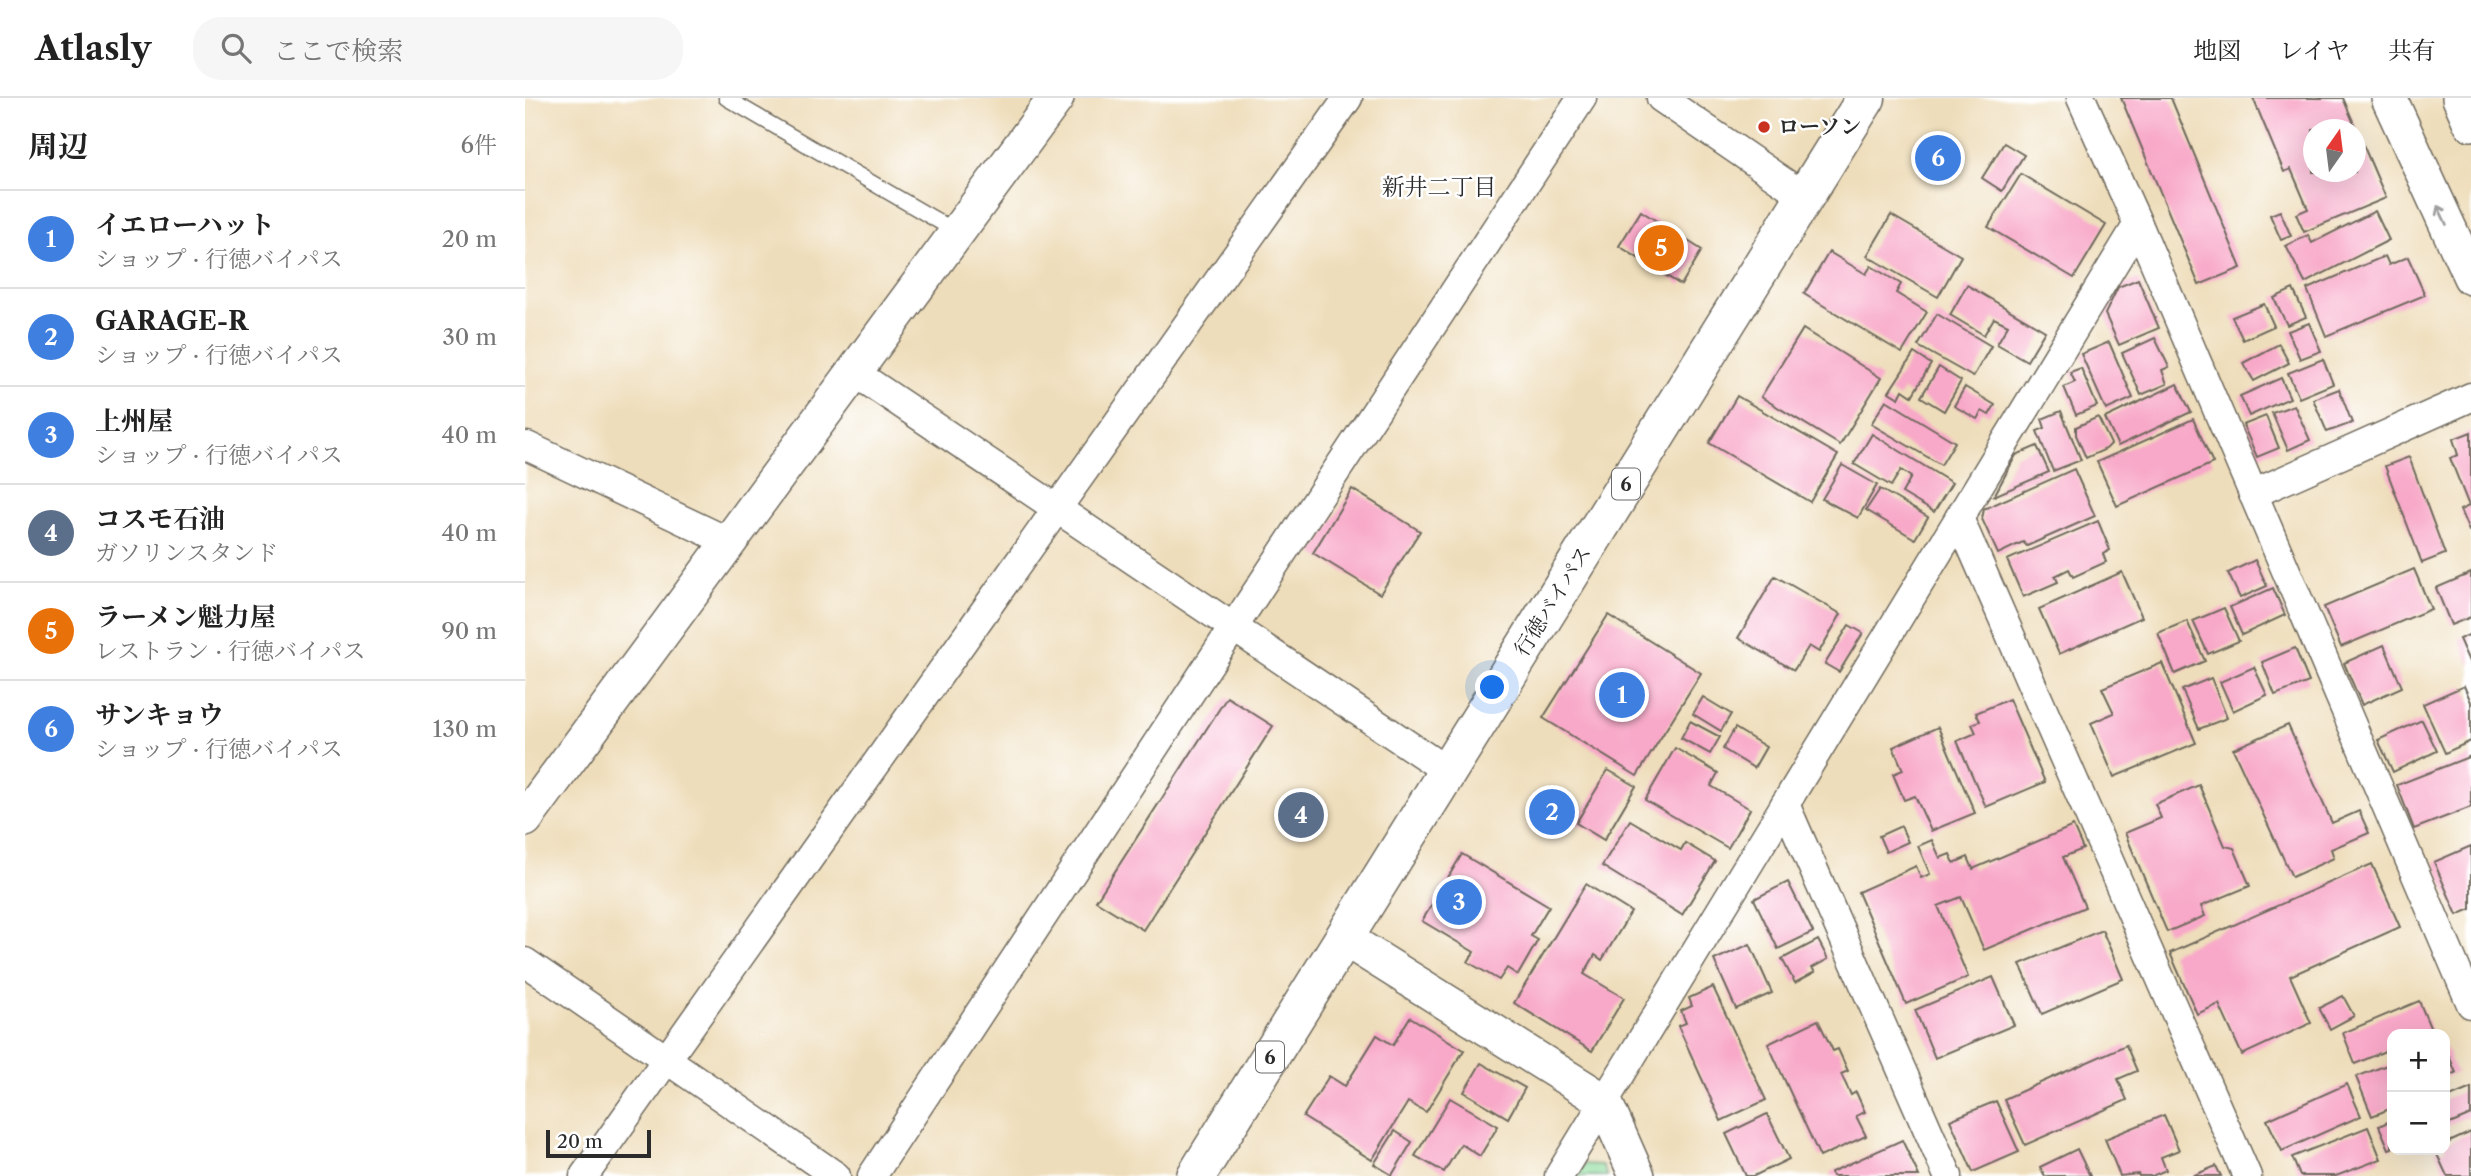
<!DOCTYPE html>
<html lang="ja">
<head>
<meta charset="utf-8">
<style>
  body { margin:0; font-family:"Libre Caslon Text","Noto Serif JP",serif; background:#f6f6f6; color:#222 }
  .controls { position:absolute; right:21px; bottom:21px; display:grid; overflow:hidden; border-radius:14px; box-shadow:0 7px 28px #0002 }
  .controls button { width:63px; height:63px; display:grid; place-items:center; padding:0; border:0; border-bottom:2px solid #e0e0e0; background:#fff; color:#222; font:35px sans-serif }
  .compass { position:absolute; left:1778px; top:21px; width:63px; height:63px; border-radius:50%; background:#fff; box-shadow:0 7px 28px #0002; rotate:14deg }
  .scale { position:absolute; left:21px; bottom:18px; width:105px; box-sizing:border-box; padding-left:7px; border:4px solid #2b2b2b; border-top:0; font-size:19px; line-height:24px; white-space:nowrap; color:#2b2b2b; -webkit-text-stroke:5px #fff; paint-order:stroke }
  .you { position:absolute; left:968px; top:590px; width:24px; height:24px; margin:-18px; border:5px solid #fff; border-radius:50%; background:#1a73e8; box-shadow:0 0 0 10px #1a73e833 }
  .badge { display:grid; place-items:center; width:46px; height:46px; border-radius:50%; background:#c8321e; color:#fff; font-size:23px; font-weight:700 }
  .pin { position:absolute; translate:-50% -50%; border:4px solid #fff; box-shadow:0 2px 7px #0006 }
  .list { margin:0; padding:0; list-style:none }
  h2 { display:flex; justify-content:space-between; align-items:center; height:91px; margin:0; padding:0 28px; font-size:30px }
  h2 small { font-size:23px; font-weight:400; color:#767676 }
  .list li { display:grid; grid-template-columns:46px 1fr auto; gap:21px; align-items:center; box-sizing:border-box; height:98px; padding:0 28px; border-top:2px solid #e0e0e0 }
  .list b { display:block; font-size:26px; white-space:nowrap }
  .list p { margin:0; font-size:23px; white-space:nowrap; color:#767676 }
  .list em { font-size:23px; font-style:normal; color:#767676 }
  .icon { flex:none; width:38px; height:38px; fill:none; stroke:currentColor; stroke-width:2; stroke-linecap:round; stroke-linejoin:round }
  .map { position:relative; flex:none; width:1946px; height:1078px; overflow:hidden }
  header { display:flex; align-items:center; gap:42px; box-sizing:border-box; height:98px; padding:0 35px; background:#fff; border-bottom:2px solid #e0e0e0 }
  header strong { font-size:33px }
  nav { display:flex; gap:38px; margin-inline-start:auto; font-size:24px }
  .search { width:490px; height:63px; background:#f6f6f6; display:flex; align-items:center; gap:18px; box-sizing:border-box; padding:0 24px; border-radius:28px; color:#767676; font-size:26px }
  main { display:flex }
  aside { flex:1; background:#fff }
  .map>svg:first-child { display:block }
</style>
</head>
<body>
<header>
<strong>Atlasly</strong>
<div class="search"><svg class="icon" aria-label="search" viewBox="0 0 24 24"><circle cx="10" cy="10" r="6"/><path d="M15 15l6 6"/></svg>ここで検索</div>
<nav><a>地図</a><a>レイヤ</a><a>共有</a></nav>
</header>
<main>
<aside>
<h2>周辺<small>6件</small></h2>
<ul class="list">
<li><span class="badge" style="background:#3f7fe0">1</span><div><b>イエローハット</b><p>ショップ · 行徳バイパス</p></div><em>20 m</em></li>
<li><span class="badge" style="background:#3f7fe0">2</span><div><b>GARAGE-R</b><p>ショップ · 行徳バイパス</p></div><em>30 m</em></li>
<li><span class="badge" style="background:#3f7fe0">3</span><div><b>上州屋</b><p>ショップ · 行徳バイパス</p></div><em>40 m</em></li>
<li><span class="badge" style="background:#5c6f8a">4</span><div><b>コスモ石油</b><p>ガソリンスタンド</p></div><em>40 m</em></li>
<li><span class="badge" style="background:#e8710a">5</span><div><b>ラーメン魁力屋</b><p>レストラン · 行徳バイパス</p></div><em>90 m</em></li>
<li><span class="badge" style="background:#3f7fe0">6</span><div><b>サンキョウ</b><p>ショップ · 行徳バイパス</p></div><em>130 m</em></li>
</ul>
</aside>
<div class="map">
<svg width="1946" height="1078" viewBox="0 0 1946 1078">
  <rect width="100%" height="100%" fill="#fff"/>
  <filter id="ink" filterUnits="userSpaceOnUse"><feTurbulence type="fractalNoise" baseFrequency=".0143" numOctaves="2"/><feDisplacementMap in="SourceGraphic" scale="14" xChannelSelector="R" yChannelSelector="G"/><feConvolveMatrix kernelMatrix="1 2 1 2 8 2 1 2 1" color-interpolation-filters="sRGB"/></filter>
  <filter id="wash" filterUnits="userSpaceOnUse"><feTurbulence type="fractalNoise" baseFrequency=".00686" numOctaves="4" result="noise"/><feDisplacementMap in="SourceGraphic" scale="28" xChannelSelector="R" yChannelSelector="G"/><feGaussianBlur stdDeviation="1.57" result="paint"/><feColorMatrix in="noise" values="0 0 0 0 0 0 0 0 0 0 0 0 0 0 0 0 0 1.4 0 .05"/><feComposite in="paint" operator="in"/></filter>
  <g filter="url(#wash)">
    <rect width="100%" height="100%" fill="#eeddba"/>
    <polygon fill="#8ede9e" stroke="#5c8464" stroke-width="2" points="1060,1066 1077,1067 1082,1078 1052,1078"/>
    <g id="blocks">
      <g fill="#f8a8c8" fill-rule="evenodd">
        <polygon points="1596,0 1646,0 1716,170 1674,187"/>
        <path d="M1728,0H1818L1861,100L1779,134L1771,116L1783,111L1766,71L1759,74ZM1788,32H1830V74H1788Z"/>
        <polygon points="1479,45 1499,57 1477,93 1457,80"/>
        <polygon points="1496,76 1581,127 1549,180 1463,129"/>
        <polygon points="1116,113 1177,152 1156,187 1094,148"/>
        <polygon points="1755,113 1766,138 1756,142 1745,117"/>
        <polygon points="1850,113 1864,142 1780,185 1761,148 1783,137 1787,145"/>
        <polygon points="1366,117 1436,158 1413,199 1342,158"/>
        <polygon points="1304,154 1341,176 1346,168 1376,186 1371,195 1402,214 1377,255 1279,196"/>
        <polygon points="1860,158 1864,167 1883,159 1900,197 1801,238 1782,191"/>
        <polygon points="1613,181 1634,230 1594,247 1580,216 1593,189"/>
        <polygon points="1442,187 1520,233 1502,263 1472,246 1483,227 1469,220 1459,237 1425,217"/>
        <polygon points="1768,191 1781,219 1762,227 1749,200"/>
        <polygon points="1739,206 1749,228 1718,242 1707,219"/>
        <polygon points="1412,216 1466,248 1448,279 1393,248"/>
        <polygon points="1784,225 1796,253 1775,261 1763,233"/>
        <polygon points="1278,231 1356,280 1315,347 1236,299"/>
        <polygon points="1630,240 1644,269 1637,272 1642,286 1616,297 1597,255"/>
        <polygon points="1584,244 1608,300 1581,312 1556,256"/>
        <polygon points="1754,246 1764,265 1729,283 1718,265"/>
        <polygon points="1389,255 1406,266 1387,298 1378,292 1374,300 1364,294"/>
        <polygon points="1798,261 1808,286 1774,300 1763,275"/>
        <polygon points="1414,269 1436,283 1419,313 1396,299"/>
        <polygon points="1556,270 1572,308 1551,317 1539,289 1550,284 1545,274"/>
        <polygon points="1756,280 1765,300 1724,318 1715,298"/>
        <polygon points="1652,286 1666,314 1593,348 1580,320"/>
        <polygon points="1440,289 1470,307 1464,317 1457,313 1452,321 1429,308"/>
        <polygon points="1814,291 1827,325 1802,334 1788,301"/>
        <polygon points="1212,298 1313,357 1285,404 1184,345"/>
        <polygon points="1361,302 1430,344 1416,367 1346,326"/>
        <polygon points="1769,307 1785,342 1763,352 1747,315"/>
        <polygon points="1536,313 1556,362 1528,373 1512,333 1520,330 1517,321"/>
        <polygon points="1741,318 1754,350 1732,359 1718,327"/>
        <polygon points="1573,319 1586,346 1581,351 1561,360 1551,337 1551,329"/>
        <polygon points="1668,321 1688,365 1592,408 1572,364"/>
        <polygon points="1946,334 1946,432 1944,433 1935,412 1944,408 1925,360 1933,357 1928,341"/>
        <polygon points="1347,336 1427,385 1409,414 1377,395 1386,379 1376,372 1366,388 1329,366"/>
        <polygon points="1512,348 1524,374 1469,398 1491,357"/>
        <polygon points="1884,359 1920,456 1897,465 1860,368"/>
        <polygon points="1317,367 1352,387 1333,420 1297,401"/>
        <polygon points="1549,371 1570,418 1502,448 1498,444 1473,456 1457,421 1459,411"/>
        <polygon points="827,391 895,433 855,496 788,455"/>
        <polygon points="1355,391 1403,419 1390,441 1341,412"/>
        <polygon points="1573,423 1585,452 1578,456 1581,464 1548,479 1544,471 1530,478 1533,484 1498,499 1482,462"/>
        <polygon points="1730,462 1742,488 1715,500 1703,475"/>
        <polygon points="1889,471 1906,511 1816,549 1799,509"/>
        <polygon points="1597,474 1617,519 1534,556 1514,511"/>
        <polygon points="1946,475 1946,519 1926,527 1911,490"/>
        <polygon points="1250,478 1316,516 1294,554 1284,548 1269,572 1213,540"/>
        <polygon points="1748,490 1760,517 1717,537 1705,509"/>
        <polygon points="1699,510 1714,543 1683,556 1668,523"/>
        <polygon points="1083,517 1176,575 1112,678 1018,620"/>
        <polygon points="1662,523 1680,563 1650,576 1633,535"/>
        <polygon points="1324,527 1338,535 1314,574 1300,566"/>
        <polygon points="1946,536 1946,568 1934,541"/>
        <polygon points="1859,547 1877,589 1837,607 1819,565"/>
        <polygon points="1770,550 1784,584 1750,597 1737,564"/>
        <polygon points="1637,565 1671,645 1589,679 1566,625 1589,615 1577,590"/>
        <polygon points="1729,569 1742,597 1708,613 1695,584"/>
        <polygon points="1686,580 1702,620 1674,631 1657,592"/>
        <polygon points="1939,588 1946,604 1946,643 1920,655 1898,606"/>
        <polygon points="702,599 748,628 618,832 571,803"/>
        <polygon points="1178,599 1206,616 1196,633 1168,616"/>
        <polygon points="1484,601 1520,684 1461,709 1432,643 1451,635 1447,626 1455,623 1451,615"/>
        <polygon points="1897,622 1912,653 1868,674 1853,642"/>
        <polygon points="1165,623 1195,639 1185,656 1156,640"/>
        <polygon points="1763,627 1807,725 1834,713 1844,735 1806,751 1809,760 1767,779 1708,651"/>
        <polygon points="1413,629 1450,715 1406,733 1390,698 1379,702 1368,676 1378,672 1368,649"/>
        <polygon points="1210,630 1241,649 1229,670 1198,651"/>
        <polygon points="1150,650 1193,675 1186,688 1225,711 1203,750 1120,702"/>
        <polygon points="1946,658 1946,709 1889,731 1872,687"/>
        <polygon points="1083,672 1111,688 1079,742 1051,725"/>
        <polygon points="1674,687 1700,748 1709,750 1725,788 1676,808 1680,818 1642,834 1600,735 1636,720 1630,706"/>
        <polygon points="1105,722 1156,752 1160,745 1190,763 1157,817 1077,768"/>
        <polygon points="1376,728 1383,744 1361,754 1354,738"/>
        <polygon points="1548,728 1558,751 1538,759 1560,809 1459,852 1436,799 1413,808 1443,879 1381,906 1333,794 1391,768 1396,780 1405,776 1393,748 1407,742 1415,760 1425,756 1429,765 1443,759 1448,771"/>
        <polygon points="1946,748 1946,811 1932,817 1909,764"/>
        <polygon points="937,756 1024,808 1006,838 1013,842 993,877 982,870 974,882 943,864 949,854 897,823"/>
        <polygon points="1847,766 1875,829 1765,878 1786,925 1717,957 1694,906 1672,916 1645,855"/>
        <polygon points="1263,784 1288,834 1253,851 1229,801"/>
        <polygon points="1061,786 1106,814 1077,862 1070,857 1059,876 1099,900 1067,953 989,905"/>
        <polygon points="1577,832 1598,881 1517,916 1495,866"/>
        <polygon points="1293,842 1303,861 1287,870 1290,874 1270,885 1257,861"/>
        <polygon points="1225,846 1247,895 1211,911 1189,862"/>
        <polygon points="1468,879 1489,927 1410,960 1390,912"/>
        <polygon points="1188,889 1241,1002 1196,1023 1153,928 1161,925 1156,913 1167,908 1164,900"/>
        <polygon points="1818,898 1829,918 1805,931 1794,910"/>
        <polygon points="1894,903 1907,934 1901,936 1867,936 1867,950 1830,966 1818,935"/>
        <polygon points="885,919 939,952 901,1014 883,1004 847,1062 778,1019 804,978 820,988 852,937 868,947"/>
        <polygon points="1293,922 1308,953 1313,951 1323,973 1316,976 1326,997 1331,994 1340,1014 1331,1018 1341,1038 1295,1059 1243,946"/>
        <polygon points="1601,947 1612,973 1593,981 1602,1002 1500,1047 1479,1001"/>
        <polygon points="1920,948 1931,975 1920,979"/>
        <polygon points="956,965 1000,990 983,1020 939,994"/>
        <polygon points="1867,965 1867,1010 1847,1018 1831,979"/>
        <polygon points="1822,986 1836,1018 1757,1053 1742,1022"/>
        <polygon points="1946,990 1946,1017 1920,1028 1920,1001"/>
        <polygon points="925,1000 973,1028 955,1058 936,1046 919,1074 890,1058"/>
        <polygon points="1471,1003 1494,1054 1448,1074 1425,1022"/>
        <polygon points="1242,1016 1264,1061 1229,1078 1221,1078 1201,1036"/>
        <polygon points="1639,1017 1654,1052 1636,1059 1641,1072 1627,1078 1614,1078 1613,1076 1595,1078 1580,1041"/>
        <polygon points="1867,1022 1867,1050 1864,1051 1854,1028"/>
        <polygon points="1843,1029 1856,1061 1811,1078 1775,1078 1767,1059"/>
        <polygon points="870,1033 887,1044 867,1077 849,1066"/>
        <polygon points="1946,1034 1946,1078 1922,1078 1910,1052 1920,1052 1920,1046"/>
        <polygon points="1377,1042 1394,1078 1307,1078 1306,1074"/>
        <polygon points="1552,1051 1565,1078 1520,1078 1515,1069"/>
        <polygon points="1691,1068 1696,1078 1667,1078"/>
      </g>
    </g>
  </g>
  <g filter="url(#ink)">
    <use href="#blocks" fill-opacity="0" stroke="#6f695d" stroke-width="2"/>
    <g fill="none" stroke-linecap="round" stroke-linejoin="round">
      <defs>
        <polyline id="service" points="201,0 432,134"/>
        <g id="minor">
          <polyline points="1136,0 1279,98"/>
          <polyline points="1556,0 1613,126 1946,906"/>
          <polyline points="329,274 922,673"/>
          <polyline points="2,348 204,444"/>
          <polyline points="1728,396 1946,299"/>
          <polyline points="1434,420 1722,1078"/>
          <polyline points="1260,706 1423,1078"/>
          <polyline points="0,864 311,1078"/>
          <polyline points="59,1078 823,0"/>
          <polyline points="347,1078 1057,0"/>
          <polyline points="1034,1078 1613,126"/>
        </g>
        <g id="tertiary">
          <polyline points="1864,0 1946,179"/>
          <polyline points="1935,0 1946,25"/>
          <polyline points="0,721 531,0"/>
          <polyline points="819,840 1079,1003 1112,1078"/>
        </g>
        <polyline id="primary" points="671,1078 1341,0"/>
      </defs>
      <use href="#service" stroke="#6f695d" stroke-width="17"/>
      <use href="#minor" stroke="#6f695d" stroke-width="31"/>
      <use href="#tertiary" stroke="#6f695d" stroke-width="38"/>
      <use href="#primary" stroke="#6f695d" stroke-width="41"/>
      <use href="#service" stroke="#fff" stroke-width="14"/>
      <use href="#minor" stroke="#fff" stroke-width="28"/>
      <use href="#tertiary" stroke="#fff" stroke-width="35"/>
      <use href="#primary" stroke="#fff" stroke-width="38"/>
    </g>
    <defs><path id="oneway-shaft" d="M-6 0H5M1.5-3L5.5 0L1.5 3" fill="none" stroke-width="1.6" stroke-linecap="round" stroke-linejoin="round" transform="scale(1.75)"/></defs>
    <use stroke="#a0a0a0" href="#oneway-shaft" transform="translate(1917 117) rotate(-115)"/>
  </g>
  <circle fill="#c8321e" stroke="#fff" stroke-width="2.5" cx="1239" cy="29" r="7"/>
  <g text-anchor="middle" stroke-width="5" stroke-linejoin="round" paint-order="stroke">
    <g fill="#fff" stroke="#6b6b6b" stroke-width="2">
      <rect x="1087" y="370.5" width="28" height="31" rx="5"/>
      <rect x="731" y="943.5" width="28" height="31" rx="5"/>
    </g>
    <g font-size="19" font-weight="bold" fill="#2b2b2b">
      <text x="1101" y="393">6</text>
      <text x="745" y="966">6</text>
    </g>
    <g font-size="21" font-weight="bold" fill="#2b2b2b" stroke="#fff" text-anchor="start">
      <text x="1253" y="36">ローソン</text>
    </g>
    <g font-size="21" fill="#2b2b2b" stroke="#fff">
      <text transform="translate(1028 503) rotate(-58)" y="7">行徳バイパス</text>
    </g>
    <g font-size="23" fill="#2b2b2b" stroke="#fff">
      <text x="914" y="97">新井二丁目</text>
    </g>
  </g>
</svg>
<div class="controls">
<button>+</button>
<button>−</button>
</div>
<svg class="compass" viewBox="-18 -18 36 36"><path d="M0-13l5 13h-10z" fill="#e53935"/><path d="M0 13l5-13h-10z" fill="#767676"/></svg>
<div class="scale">20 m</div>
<div class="you"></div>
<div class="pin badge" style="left:1097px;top:597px;background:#3f7fe0">1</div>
<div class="pin badge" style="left:1027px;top:714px;background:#3f7fe0">2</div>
<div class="pin badge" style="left:934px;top:804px;background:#3f7fe0">3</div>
<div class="pin badge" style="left:776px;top:717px;background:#5c6f8a">4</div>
<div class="pin badge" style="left:1136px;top:150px;background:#e8710a">5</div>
<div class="pin badge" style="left:1413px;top:60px;background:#3f7fe0">6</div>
</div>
</main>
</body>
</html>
